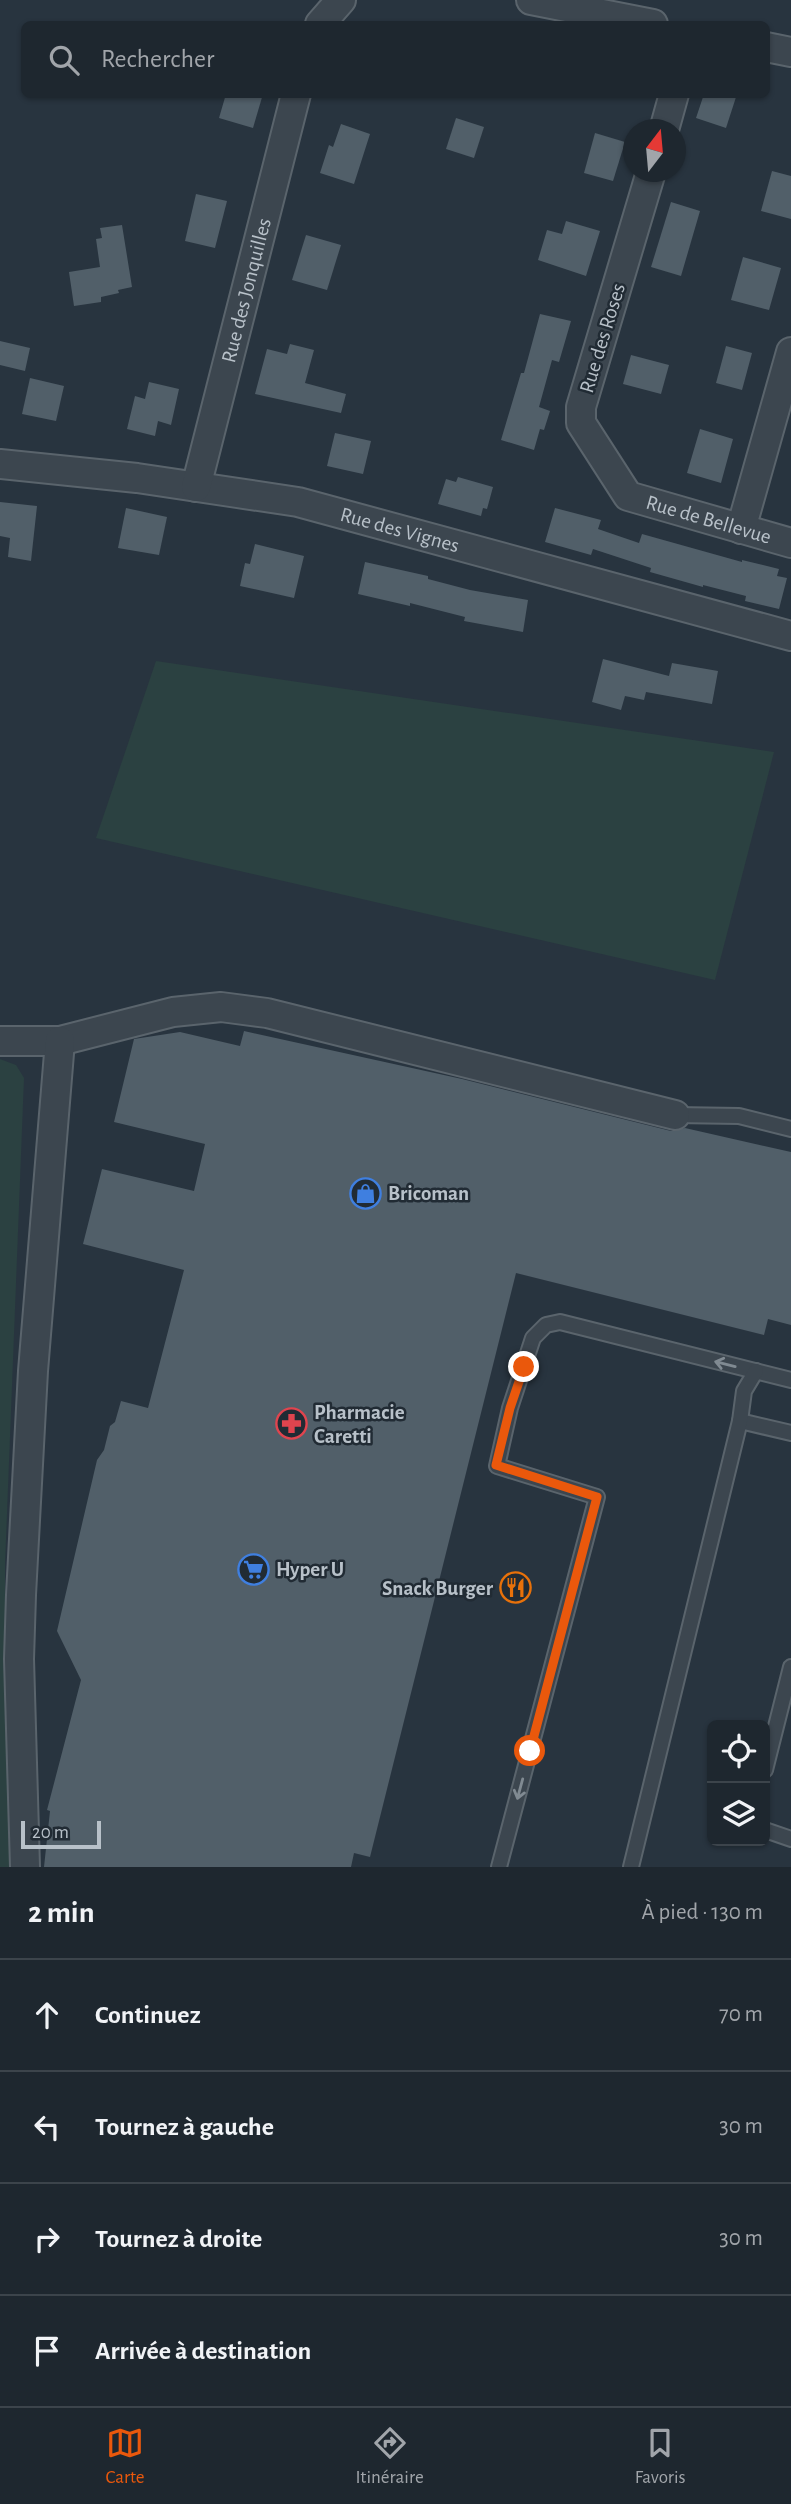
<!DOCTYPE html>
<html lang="fr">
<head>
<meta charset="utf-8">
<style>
  body { margin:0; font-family:"Alegreya Sans",sans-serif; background:#2b333b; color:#f1f3f6 }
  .controls { position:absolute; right:21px; bottom:21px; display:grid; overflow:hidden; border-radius:10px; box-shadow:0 2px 5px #0004 }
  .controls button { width:63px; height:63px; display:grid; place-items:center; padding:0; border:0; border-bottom:2px solid #3c444b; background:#1e272f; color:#f1f3f6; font:35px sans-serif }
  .compass { position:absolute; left:623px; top:119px; width:63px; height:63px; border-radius:50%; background:#1e272f; box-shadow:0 2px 5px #0004; rotate:16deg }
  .scale { position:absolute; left:21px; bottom:18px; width:80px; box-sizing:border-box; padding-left:7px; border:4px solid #b8c1c9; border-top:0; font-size:19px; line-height:24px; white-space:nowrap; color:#b8c1c9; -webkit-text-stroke:5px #212b34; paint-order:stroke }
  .stop { position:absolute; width:21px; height:21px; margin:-16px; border:5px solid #ea580c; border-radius:50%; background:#fff }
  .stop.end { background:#ea580c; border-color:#fff; box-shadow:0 2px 7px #0008 }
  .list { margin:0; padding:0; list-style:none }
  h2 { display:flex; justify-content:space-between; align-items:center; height:91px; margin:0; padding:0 28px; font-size:30px }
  h2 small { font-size:23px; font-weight:400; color:#a1a5aa }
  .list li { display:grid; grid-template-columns:46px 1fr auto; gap:21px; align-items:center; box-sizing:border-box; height:112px; padding:0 28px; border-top:2px solid #3c444b }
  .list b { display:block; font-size:26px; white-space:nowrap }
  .list em { font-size:23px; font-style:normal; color:#a1a5aa }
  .icon { flex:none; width:38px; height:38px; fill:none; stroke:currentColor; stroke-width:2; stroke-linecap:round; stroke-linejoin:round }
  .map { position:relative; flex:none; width:791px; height:1867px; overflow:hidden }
  .search { position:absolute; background:#1e272f; box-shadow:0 2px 5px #0004; left:21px; right:21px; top:21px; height:77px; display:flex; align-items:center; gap:18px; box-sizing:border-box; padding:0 24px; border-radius:10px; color:#a1a5aa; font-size:26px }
  .sheet { height:539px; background:#1e272f }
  nav { display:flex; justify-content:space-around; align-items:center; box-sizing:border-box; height:98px; border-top:2px solid #3c444b; background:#1e272f; font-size:19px; color:#a1a5aa }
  nav a { display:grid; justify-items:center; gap:4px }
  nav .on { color:#ea580c }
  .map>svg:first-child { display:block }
</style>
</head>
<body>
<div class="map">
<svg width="791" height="1867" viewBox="0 0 791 1867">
  <rect width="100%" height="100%" fill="#28343f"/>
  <g fill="#2b4141">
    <polygon points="156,661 774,752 715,980 96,838"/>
    <polygon points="0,1059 16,1065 24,1078 5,1565 5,1670 12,1867 0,1867"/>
  </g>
  <g fill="#515f69">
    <polygon points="226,94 263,94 253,128 219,118"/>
    <polygon points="704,94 737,94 726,128 696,118"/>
    <polygon points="456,118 484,127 474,158 446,149"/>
    <polygon points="341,124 370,134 354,184 320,173 329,145 333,147"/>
    <polygon points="595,133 625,142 613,181 584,173"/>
    <polygon points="772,171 791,176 791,219 761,211"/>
    <polygon points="196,194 227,201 215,248 185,241"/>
    <polygon points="671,202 700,211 681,276 651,267"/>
    <polygon points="566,221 600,231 586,276 538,260 547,230 562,234"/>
    <polygon points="122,225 132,287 118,290 119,293 101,297 101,302 74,306 69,272 100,267 96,239 102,238 100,228"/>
    <polygon points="306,235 341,245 327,290 292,280"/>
    <polygon points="743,257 781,268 769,310 731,300"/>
    <polygon points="540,314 571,321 559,362 552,360 539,407 550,411 544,430 540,429 534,450 501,440 521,373 524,373"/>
    <polygon points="0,341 30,348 25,371 0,365"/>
    <polygon points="290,344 314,350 305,383 346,394 341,413 255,394 267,349 287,354"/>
    <polygon points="726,346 752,353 742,390 716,383"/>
    <polygon points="631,355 669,365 661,394 623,384"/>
    <polygon points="30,378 64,386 56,421 22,414"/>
    <polygon points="149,382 179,389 171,425 158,421 155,436 127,429 135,396 145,399"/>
    <polygon points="700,429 733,439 721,483 687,473"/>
    <polygon points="335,433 371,441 363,474 327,466"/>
    <polygon points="458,477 493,487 487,509 483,508 481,516 438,504 446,479 456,482"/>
    <polygon points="0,502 37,506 31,561 8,557 10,538 0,536"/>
    <polygon points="126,508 167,517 159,555 118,548"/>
    <polygon points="555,508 601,520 598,529 639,543 642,534 742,562 742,560 779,569 777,576 787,578 779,609 745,601 746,596 703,585 703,587 650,572 651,568 593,549 591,555 545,542"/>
    <polygon points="255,544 304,556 294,598 240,586 245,563 250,564"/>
    <polygon points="365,562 428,576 428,579 470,590 528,600 523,632 464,621 465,617 410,603 410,606 358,594"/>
    <polygon points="603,659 669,676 672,663 718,671 712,704 646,692 644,700 625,696 621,710 592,702"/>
    <polygon points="244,1031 462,1079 671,1131 685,1128 791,1152 791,1325 768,1319 764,1335 516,1273 370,1857 354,1853 351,1867 44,1867 50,1811 47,1810 81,1680 57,1631 97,1460 104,1450 110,1426 115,1422 121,1401 148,1408 184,1270 83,1244 102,1169 194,1191 205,1144 114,1122 134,1039 180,1032 240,1046"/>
  </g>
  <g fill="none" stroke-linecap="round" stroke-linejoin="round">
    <defs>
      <g id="service">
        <polyline points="675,1115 739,1116 791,1129"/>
        <polyline points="740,1421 791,1433"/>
        <polyline points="765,1770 791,1667"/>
        <polyline points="765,1830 791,1839"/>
        <polyline points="499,1867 597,1497 497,1466 510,1408 533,1338 546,1325 560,1322 791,1380"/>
        <polyline points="631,1867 740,1421 744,1391 756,1371"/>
      </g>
      <g id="minor">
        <polyline points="531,0 653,24"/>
        <polyline points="320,24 341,0"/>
        <polyline points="766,47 791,52"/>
        <polyline points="664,130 674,94"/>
        <path id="s1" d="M651,172L581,407V423L628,496L791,543"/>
        <path id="s2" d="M0,464L137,478L298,502L791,636"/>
        <path id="s3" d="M196,487L296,94"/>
        <polyline points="741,529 791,352"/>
        <polyline points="0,1041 60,1041 173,1012 221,1007 267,1013 675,1115"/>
        <polyline points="25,1867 19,1659 21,1595 33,1371 60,1041"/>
      </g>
    </defs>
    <use href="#service" stroke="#5a646c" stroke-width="18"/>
    <use href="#minor" stroke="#5a646c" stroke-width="32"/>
    <use href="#service" stroke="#3c464f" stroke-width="14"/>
    <use href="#minor" stroke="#3c464f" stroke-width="28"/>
  </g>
  <defs><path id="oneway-shaft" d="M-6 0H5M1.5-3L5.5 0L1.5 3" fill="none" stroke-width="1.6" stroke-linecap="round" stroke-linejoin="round" transform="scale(1.75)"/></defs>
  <g stroke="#808a92">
    <use href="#oneway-shaft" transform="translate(725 1364) rotate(-166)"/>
    <use href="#oneway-shaft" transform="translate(520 1789) rotate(105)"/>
  </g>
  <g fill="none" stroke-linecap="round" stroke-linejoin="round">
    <polyline stroke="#ea580c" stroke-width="9" points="524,1367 510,1408 496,1465 597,1497 530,1751"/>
  </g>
  <defs>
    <symbol id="shop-ring" viewBox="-11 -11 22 22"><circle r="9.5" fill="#212b34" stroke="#3f7fe0" stroke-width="1.5"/><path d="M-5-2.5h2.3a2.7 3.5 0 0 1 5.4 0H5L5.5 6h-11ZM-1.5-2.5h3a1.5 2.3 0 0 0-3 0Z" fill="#3f7fe0"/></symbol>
    <symbol id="pharmacy-ring" viewBox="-11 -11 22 22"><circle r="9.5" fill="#212b34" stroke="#e0444e" stroke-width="1.5"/><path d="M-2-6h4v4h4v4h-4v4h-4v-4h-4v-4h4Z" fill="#e0444e"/></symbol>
    <symbol id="supermarket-ring" viewBox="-11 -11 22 22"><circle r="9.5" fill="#212b34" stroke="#3f7fe0" stroke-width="1.5"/><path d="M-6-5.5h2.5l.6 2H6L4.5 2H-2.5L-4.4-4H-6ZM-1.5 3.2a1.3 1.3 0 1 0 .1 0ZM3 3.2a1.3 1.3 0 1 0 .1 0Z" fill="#3f7fe0"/></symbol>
    <symbol id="restaurant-ring" viewBox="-11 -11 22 22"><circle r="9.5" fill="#212b34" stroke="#e8710a" stroke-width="1.5"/><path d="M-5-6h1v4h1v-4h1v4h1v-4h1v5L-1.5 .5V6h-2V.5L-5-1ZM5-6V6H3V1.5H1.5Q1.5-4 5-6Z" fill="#e8710a"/></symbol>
  </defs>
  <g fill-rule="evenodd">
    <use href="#shop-ring" x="348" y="1176" width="35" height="35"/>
    <use href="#pharmacy-ring" x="274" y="1406" width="35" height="35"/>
    <use href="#supermarket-ring" x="236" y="1552" width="35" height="35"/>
    <use href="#restaurant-ring" x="498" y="1570" width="35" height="35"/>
  </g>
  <g text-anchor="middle" stroke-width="5" stroke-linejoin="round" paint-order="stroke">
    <g font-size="21" fill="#b8c1c9" stroke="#212b34">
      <text dy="7" stroke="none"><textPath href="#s3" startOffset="203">Rue des Jonquilles</textPath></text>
      <text transform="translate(602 338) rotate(-73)" y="7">Rue des Roses</text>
      <text dy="7" stroke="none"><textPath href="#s1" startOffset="432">Rue de Bellevue</textPath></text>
      <text dy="7" stroke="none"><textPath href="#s2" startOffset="406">Rue des Vignes</textPath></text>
    </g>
    <g font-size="21" font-weight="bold" fill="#b8c1c9" stroke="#212b34" text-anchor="start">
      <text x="388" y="1200">Bricoman</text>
      <text x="314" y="1419">Pharmacie<tspan x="314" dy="24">Caretti</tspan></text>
      <text x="276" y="1576">Hyper U</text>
      <text x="493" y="1595" text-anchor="end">Snack Burger</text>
    </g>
  </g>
</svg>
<div class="controls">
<button><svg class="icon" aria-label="locate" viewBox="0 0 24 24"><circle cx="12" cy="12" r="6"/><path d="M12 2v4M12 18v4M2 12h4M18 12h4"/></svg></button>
<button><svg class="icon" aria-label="layers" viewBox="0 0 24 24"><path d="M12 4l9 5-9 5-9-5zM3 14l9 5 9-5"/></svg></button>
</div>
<svg class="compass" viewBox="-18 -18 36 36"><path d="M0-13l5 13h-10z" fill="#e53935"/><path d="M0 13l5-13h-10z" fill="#a1a5aa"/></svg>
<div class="scale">20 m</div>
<div class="stop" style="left:530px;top:1751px"></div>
<div class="stop end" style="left:524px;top:1367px"></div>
<div class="search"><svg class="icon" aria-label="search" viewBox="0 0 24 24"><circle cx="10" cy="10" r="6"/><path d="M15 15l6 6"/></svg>Rechercher</div>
</div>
<section class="sheet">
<h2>2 min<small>À pied · 130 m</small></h2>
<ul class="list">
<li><svg class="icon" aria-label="ahead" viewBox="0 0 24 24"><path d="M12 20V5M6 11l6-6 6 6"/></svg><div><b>Continuez</b></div><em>70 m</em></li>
<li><svg class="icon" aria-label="left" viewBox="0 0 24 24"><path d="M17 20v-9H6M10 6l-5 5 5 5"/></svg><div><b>Tournez à gauche</b></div><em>30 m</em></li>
<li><svg class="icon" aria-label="right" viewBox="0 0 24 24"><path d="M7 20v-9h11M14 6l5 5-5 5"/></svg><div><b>Tournez à droite</b></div><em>30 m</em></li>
<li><svg class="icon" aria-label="arrive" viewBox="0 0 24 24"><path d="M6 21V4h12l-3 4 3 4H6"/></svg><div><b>Arrivée à destination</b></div></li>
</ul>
</section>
<nav>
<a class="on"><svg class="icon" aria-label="map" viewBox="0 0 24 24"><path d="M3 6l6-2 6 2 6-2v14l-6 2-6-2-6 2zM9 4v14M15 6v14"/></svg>Carte</a>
<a><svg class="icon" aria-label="directions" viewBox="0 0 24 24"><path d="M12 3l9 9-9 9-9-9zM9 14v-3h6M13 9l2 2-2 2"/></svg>Itinéraire</a>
<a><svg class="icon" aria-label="saved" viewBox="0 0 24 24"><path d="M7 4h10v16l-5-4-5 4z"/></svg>Favoris</a>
</nav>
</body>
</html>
